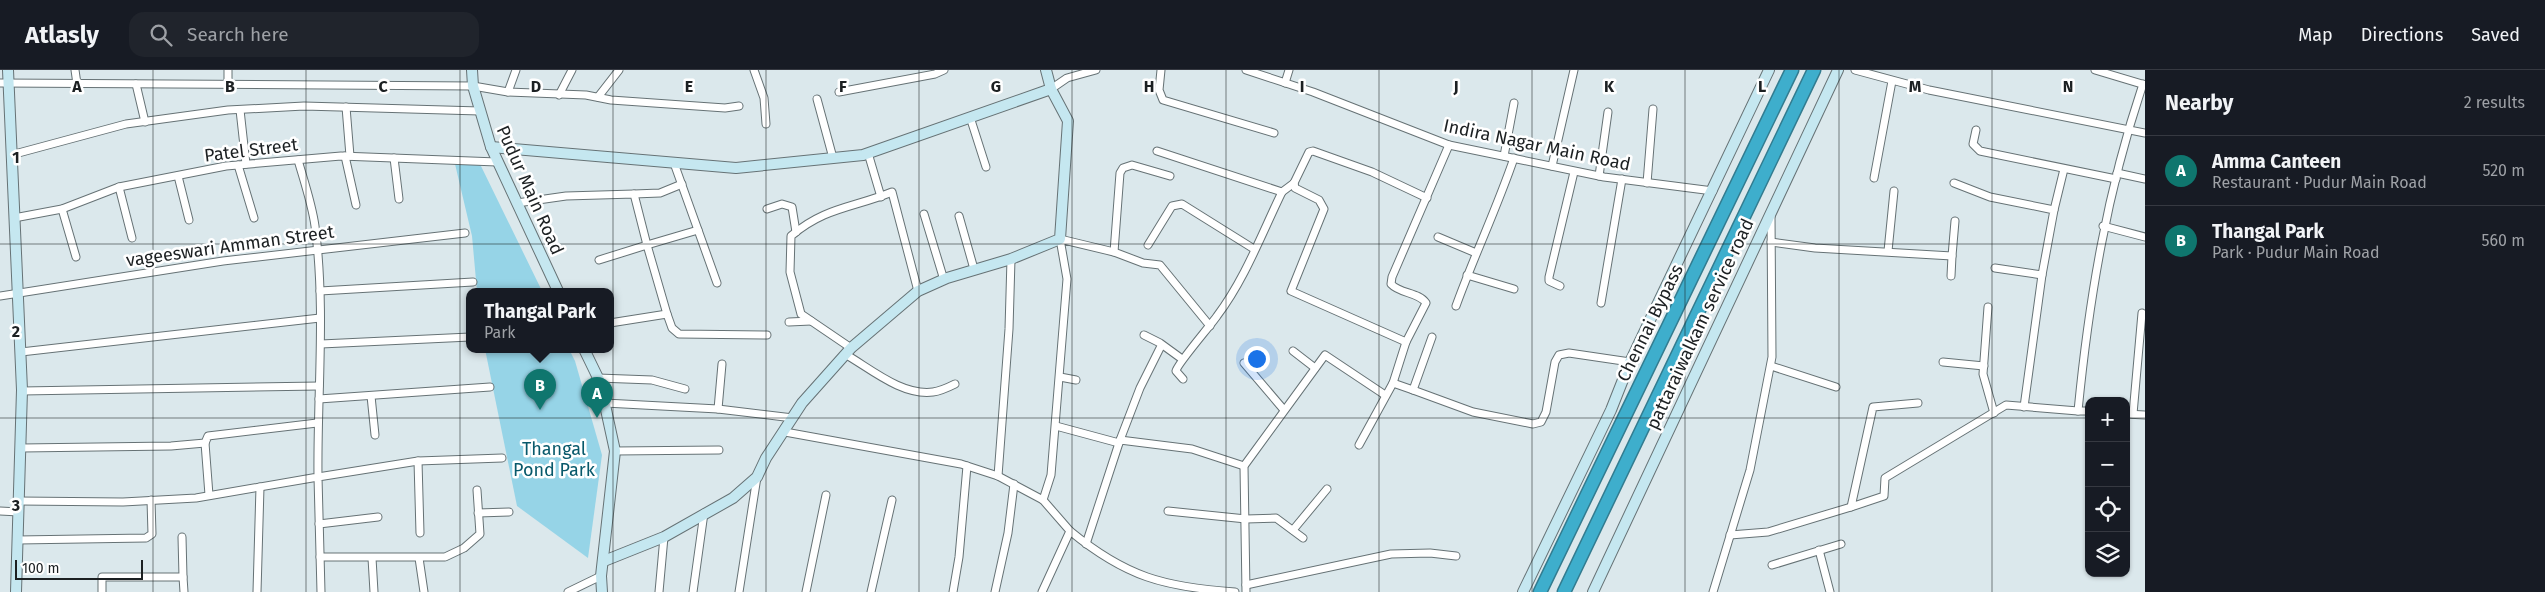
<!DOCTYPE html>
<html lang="en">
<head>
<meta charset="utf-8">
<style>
  body { margin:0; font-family:"Fira Sans",sans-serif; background:#20242c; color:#f1f3f6 }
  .controls { position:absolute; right:15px; bottom:15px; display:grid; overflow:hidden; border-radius:10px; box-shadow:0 1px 4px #0004 }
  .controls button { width:45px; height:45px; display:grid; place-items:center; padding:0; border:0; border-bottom:1px solid #363941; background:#171b24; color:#f1f3f6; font:25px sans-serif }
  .scale { position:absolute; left:15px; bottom:12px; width:128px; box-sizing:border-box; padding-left:5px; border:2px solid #1c2022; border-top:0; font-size:14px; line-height:18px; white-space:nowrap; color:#1c2022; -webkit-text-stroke:4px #fff; paint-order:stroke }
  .you { position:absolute; left:1256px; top:288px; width:18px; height:18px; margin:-12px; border:4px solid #fff; border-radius:50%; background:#1a73e8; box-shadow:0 0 0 8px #1a73e833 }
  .badge { display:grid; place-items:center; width:32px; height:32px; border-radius:50%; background:#0f766e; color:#fff; font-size:16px; font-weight:700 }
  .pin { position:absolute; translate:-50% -41px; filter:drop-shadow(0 1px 2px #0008) }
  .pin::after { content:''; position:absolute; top:26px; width:18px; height:15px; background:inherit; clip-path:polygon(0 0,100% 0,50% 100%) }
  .popup { position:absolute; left:466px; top:218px; width:148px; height:65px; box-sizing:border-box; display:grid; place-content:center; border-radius:10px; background:#171b24; filter:drop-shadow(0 1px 4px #0005); font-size:16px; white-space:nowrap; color:#9ea1a6 }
  .popup b { font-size:19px; color:#f1f3f6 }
  .popup::after { content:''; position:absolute; left:50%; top:100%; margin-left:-10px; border:10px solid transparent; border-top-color:#171b24 }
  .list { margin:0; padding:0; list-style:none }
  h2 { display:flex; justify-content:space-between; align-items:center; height:65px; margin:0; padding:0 20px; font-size:21px }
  h2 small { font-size:16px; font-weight:400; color:#9ea1a6 }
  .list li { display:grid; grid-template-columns:32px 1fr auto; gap:15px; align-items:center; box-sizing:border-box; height:70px; padding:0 20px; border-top:1px solid #363941 }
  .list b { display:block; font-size:19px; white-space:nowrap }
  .list p { margin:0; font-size:16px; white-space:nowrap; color:#9ea1a6 }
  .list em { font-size:16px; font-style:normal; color:#9ea1a6 }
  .icon { flex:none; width:28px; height:28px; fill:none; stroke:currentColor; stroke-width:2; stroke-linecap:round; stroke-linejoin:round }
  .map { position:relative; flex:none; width:2145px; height:522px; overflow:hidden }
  header { display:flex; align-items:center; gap:30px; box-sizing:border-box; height:70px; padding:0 25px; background:#171b24; border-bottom:1px solid #363941 }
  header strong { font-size:24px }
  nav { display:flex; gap:28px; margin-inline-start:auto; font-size:18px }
  .search { width:350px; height:45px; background:#20242c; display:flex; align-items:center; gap:12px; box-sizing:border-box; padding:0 18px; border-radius:15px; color:#9ea1a6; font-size:19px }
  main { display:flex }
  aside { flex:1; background:#171b24 }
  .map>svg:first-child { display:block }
</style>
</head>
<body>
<header>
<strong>Atlasly</strong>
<div class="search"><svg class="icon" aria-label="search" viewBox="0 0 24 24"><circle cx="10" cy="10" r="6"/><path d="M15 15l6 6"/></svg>Search here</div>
<nav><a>Map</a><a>Directions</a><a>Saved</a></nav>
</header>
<main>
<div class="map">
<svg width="2145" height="522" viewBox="0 0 2145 522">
  <rect width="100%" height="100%" fill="#dbe8ec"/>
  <g fill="#96d4e7">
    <polygon points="455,94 480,94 542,221 477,221 472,166"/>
    <polygon points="485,279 569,279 575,291 602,385 588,488 517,436"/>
  </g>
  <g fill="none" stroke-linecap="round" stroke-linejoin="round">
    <defs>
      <g id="street">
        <polyline points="75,0 77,14"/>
        <polyline points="228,0 228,14"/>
        <polyline points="754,0 764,28 766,54"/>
        <polyline points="1161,0 1159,20 1163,30 1274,63"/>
        <polyline points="1246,0 1313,22 1449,75 1604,107 1713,121"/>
        <polyline points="1855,0 1929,20 2145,63"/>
        <polyline points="2095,0 2145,15"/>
        <polyline points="0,13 473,16 508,22 586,25 611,30 725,38 739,36"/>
        <polyline points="1285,13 1289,0"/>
        <polyline points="136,14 145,52"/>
        <polyline points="1051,19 1067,8 1096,0"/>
        <polyline points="508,22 516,0"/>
        <polyline points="839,22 935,4 944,0"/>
        <polyline points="559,25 572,0"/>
        <polyline points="598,27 619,0"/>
        <polyline points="817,29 833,88"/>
        <polyline points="346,37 350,86"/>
        <polyline points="240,40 246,94"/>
        <polyline points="970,47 986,97"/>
        <polyline points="1976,60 1973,74 1980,81 2116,109"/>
        <polyline points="1157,81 1282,122"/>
        <polyline points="868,83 881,127"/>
        <polyline points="11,85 126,54 228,40 304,36 480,41"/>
        <polyline points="345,86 356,135"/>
        <polyline points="1504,86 1514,33"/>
        <polyline points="394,88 399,129"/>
        <polyline points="674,93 717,213"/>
        <polyline points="238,95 254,148"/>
        <polyline points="1552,96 1574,0"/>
        <polyline points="2117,103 2145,109"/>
        <polyline points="178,106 189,150"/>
        <polyline points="1599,106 1608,42"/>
        <polyline points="1874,108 1892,11"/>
        <polyline points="1294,113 1295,118 1319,130 1324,139 1291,221 1406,272"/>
        <polyline points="1647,113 1653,39"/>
        <polyline points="1954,113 1990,127 2054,140 2042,205 2024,337"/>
        <polyline points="119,117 132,168"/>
        <polyline points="634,124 660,123 682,114"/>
        <polyline points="517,133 566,126 634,124 647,175 698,160"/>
        <polyline points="62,139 76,187"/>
        <polyline points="767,139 782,134 792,137 796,162"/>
        <polyline points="2054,140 2064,99"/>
        <polyline points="924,144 944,210"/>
        <polyline points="959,146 974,199"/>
        <polyline points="14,148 62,139 119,117 226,96 341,86 497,92"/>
        <polyline points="2103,156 2145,167"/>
        <polyline points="1438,167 1476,183"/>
        <polyline points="1771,172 1815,178 1952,186 1955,151"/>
        <polyline points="1148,175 1172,136 1182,134 1254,179"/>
        <polyline points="1888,181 1894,121"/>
        <polyline points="1114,182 1120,103 1123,98 1132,95 1170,106"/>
        <polyline points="599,190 647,175 667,244"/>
        <polyline points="1995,198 2042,205"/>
        <polyline points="1467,205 1514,219"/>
        <polyline points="1951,206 1952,186"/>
        <polyline points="1560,216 1549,211 1549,207 1574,102"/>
        <polyline points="320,221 473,212"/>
        <polyline points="0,226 223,191 465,163"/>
        <polyline points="1601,233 1622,109"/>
        <path d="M1456,236C1474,186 1497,138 1514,88"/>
        <polyline points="1988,237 1983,304 1994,343"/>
        <polyline points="789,252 811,251"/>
        <polyline points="610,253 667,244 672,258 679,264 767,265"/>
        <polyline points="1144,265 1160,273 1182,289"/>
        <polyline points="1432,267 1413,320 1473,342 1533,354 1541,352 1546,342 1555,292 1559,285 1569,283 1630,292"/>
        <polyline points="321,274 470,267"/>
        <path d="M851,278L801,244L790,202L791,166C825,137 853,138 892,122L918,221"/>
        <polyline points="1293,281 1315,298"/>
        <polyline points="21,282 320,248"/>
        <path d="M845,284C871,299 902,326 933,322C941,321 949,317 955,314"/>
        <polyline points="1943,292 1984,296"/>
        <polyline points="1244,293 1284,340"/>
        <polyline points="1771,296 1836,317"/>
        <polyline points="1060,307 1076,310"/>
        <polyline points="598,308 652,310 685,319"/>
        <path d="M1183,309L1176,301C1177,294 1211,255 1217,246C1245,209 1262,163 1282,122L1294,113L1309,82L1313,81L1372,102L1427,128"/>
        <path d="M1393,313L1406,272L1426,233C1419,222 1400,224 1391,214L1392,207L1449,75"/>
        <polyline points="22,321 319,316"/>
        <polyline points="371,326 375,365"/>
        <polyline points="319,329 490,317"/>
        <polyline points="605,333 718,339 722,294"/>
        <path d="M1918,333L1873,337L1851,437L1884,426L1885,408L2006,335L2078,341C2089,229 2107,121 2143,14"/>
        <polyline points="718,339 793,348"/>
        <polyline points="2078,341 2089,341"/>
        <polyline points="2126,344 2145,345"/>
        <polyline points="2133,344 2142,243"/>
        <polyline points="1056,356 1119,373"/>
        <polyline points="785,362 961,394 998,406 1043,430 1070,461 1042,522"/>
        <polyline points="1120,370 1140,318 1161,276"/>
        <polyline points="205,373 209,425"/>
        <polyline points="1359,375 1393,313 1413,320"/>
        <polyline points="22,378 171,376 205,373 208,366 317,353"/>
        <polyline points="615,381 719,380"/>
        <polyline points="418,391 420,463"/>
        <polyline points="998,406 1009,259 1011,189"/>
        <polyline points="1043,430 1051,405 1067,209 1060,169 1114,182 1143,193 1160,195 1210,256"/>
        <path d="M19,431L123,432L196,428L318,407C317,324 326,240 315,156C312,134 304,111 298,90"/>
        <polyline points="0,441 19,442"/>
        <polyline points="1168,441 1246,449 1276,448 1303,468"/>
        <polyline points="478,443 509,442"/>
        <polyline points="319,454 378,447"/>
        <polyline points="1293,460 1327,419"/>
        <path d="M1070,461C1126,507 1164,517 1235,522"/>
        <polyline points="1730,465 1768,462 1851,437"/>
        <polyline points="182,467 183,507"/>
        <polyline points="18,470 146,468 152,464 151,430"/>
        <polyline points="1086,474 1120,370 1192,379 1244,396"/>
        <polyline points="1819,480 1830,522"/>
        <polyline points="320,487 445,487 464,478 480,464 477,420"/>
        <polyline points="372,488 374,522"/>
        <polyline points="419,488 424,522"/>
        <polyline points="1772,495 1841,474"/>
        <polyline points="1246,515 1391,484 1430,483 1456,486"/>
        <polyline points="102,522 102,507 183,507 184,522"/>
        <polyline points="257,522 260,417"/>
        <polyline points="321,522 318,407 418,391 502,388"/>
        <polyline points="568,522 601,506"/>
        <polyline points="659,522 664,467"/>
        <polyline points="693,522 704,443"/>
        <polyline points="739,522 757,407"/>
        <polyline points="806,522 826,425"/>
        <polyline points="871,522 892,430"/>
        <polyline points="953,522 959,487 967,396"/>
        <polyline points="995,522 1008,463 1014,414"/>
        <polyline points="1246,522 1244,396 1325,285 1385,325"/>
        <polyline points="1713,522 1750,400 1772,287 1771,145"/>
      </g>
      <g id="secondary">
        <polyline points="8,0 22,320 16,522"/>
        <polyline points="472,0 473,16 491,77 558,221"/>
        <polyline points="491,77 736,98 863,85 1051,19 1046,0"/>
        <polyline points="584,279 600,312 615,381 601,506 602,522"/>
        <polyline points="604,491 664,467 733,428 757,407 766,388 802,333 851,278 918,221 947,208 1011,189 1060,169 1068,51 1051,19"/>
        <polyline points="1523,522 1611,340 1630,292 1769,0"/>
        <polyline points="1593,522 1838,0"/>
      </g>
      <g id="highway">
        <polyline points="1540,522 1792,0"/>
        <polyline points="1564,522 1814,0"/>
      </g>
    </defs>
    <use href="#street" stroke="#667275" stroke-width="9"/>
    <use href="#secondary" stroke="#667275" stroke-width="12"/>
    <use href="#highway" stroke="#327c90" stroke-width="15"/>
    <use href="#street" stroke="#fff" stroke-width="7"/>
    <use href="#secondary" stroke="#c5e7f0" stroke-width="10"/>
    <use href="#highway" stroke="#3eaecc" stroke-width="12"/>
  </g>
  <path fill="none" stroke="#1c2022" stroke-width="1" stroke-opacity="0.55" d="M153,0V522M306,0V522M460,0V522M613,0V522M766,0V522M919,0V522M1072,0V522M1226,0V522M1379,0V522M1532,0V522M1685,0V522M1839,0V522M1992,0V522M0,174H2145M0,348H2089M2126,348H2145"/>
  <g text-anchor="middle" stroke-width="5" stroke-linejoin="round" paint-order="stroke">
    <g font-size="18" fill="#1c2022" stroke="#fff">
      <text transform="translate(1537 75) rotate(12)" y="6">Indira Nagar Main Road</text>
      <text transform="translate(251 80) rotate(-7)" y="6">Patel Street</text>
      <text transform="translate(530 120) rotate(66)" y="6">Pudur Main Road</text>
      <text transform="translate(230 176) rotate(-8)" y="6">vageeswari Amman Street</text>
      <text transform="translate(1650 253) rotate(-64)" y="6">Chennai Bypass</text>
      <text transform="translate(1700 254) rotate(-65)" y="6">pattaraiwalkam service road</text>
    </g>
    <g font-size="18" fill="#08596b" stroke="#fff">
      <text x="554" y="385">Thangal<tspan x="554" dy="21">Pond Park</tspan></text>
    </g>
  </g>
  <g font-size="16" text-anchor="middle" font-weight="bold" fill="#1c2022" stroke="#fff" stroke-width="5" stroke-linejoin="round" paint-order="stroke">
    <text x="77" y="22">A</text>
    <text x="230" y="22">B</text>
    <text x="383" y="22">C</text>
    <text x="536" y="22">D</text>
    <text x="689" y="22">E</text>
    <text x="843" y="22">F</text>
    <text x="996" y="22">G</text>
    <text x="1149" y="22">H</text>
    <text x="1302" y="22">I</text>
    <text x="1456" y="22">J</text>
    <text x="1609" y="22">K</text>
    <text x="1762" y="22">L</text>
    <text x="1915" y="22">M</text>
    <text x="2068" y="22">N</text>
    <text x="16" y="93">1</text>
    <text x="16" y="267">2</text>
    <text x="16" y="441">3</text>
  </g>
</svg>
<div class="controls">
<button>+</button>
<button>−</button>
<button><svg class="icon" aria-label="locate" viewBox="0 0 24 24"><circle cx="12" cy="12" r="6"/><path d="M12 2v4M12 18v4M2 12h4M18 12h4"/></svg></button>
<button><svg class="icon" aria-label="layers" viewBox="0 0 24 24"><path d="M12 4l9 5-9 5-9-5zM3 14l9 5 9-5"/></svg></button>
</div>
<div class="scale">100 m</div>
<div class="you"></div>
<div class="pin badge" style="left:597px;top:348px">A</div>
<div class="pin badge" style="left:540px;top:340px">B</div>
<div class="popup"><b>Thangal Park</b>Park</div>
</div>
<aside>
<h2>Nearby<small>2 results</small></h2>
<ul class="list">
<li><span class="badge">A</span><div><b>Amma Canteen</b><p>Restaurant · Pudur Main Road</p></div><em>520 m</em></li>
<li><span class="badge">B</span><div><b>Thangal Park</b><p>Park · Pudur Main Road</p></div><em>560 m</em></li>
</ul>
</aside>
</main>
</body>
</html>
